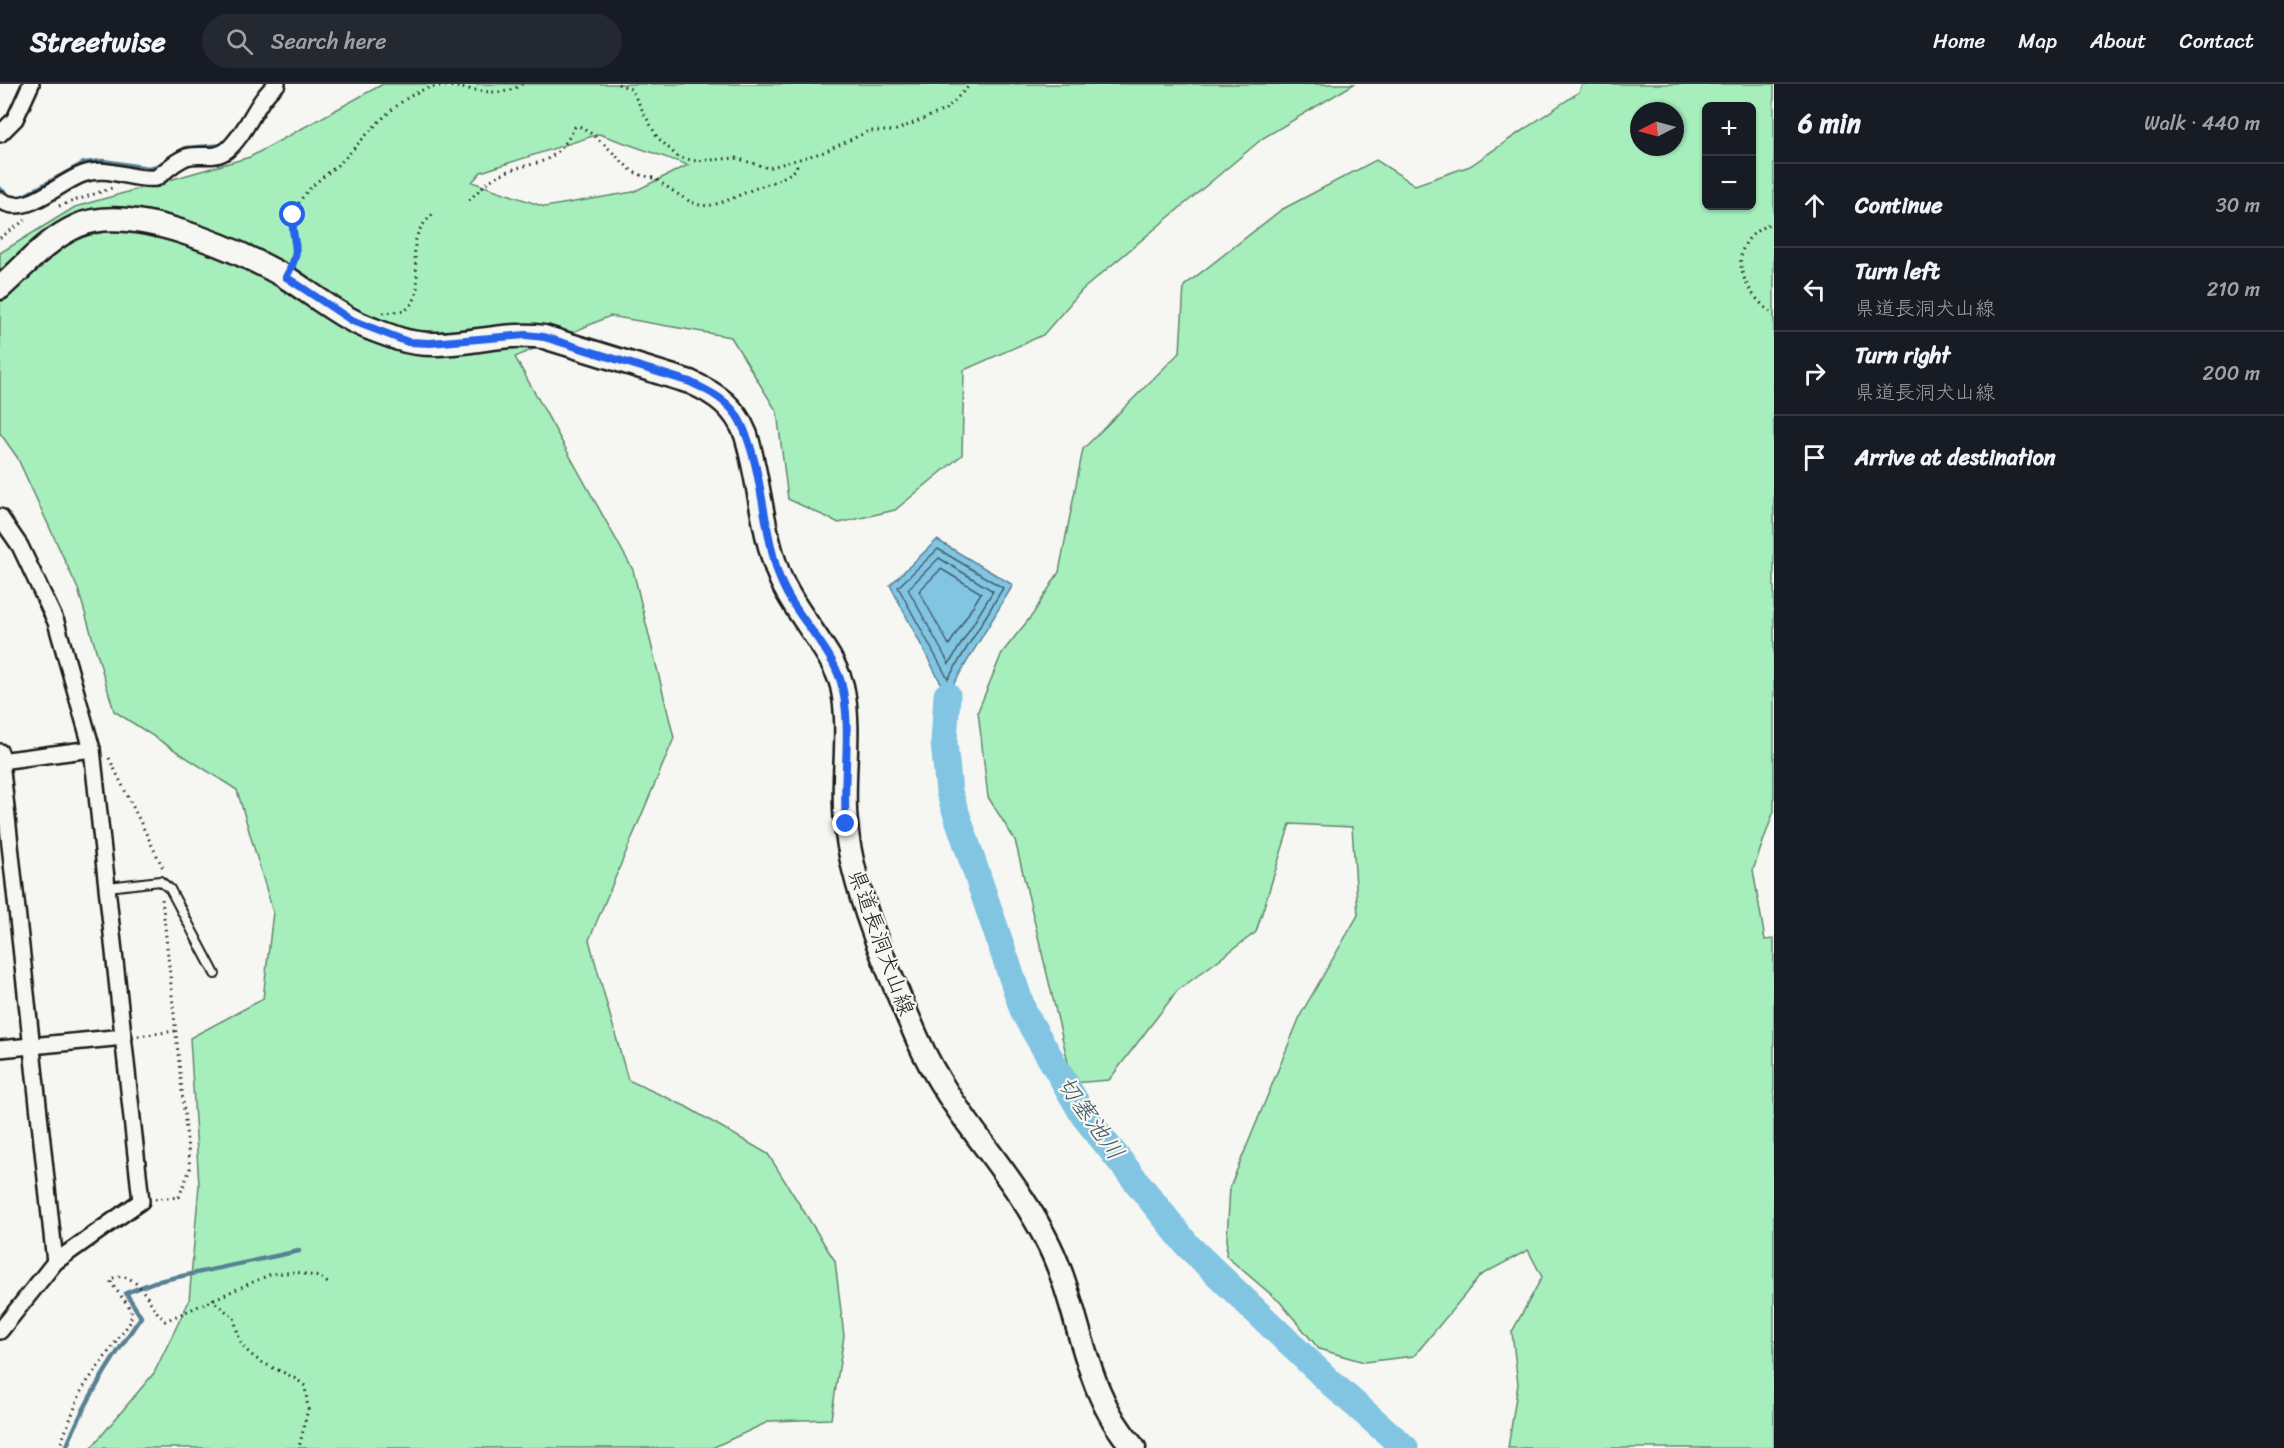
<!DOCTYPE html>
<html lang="en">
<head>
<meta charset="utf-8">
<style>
  body { margin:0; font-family:Sriracha,"Klee One",sans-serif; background:#242831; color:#f1f3f6 }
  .controls { position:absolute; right:18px; top:18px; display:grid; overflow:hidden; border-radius:9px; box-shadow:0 2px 4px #0004 }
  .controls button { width:54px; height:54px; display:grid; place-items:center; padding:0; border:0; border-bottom:2px solid #363941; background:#171b24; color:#f1f3f6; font:30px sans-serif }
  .compass { position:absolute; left:1630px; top:18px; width:54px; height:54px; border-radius:50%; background:#171b24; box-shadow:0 2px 4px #0004; rotate:264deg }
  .stop { position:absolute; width:18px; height:18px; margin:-14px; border:4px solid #2563eb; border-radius:50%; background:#fff }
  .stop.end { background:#2563eb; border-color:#fff; box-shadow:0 2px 6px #0008 }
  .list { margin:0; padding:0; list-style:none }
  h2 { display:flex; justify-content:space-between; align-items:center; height:78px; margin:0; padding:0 24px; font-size:26px }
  h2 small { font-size:20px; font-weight:400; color:#9ea1a6 }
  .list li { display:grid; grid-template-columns:39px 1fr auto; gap:18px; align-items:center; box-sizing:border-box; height:84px; padding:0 24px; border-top:2px solid #363941 }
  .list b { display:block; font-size:22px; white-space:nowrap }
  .list p { margin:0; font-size:20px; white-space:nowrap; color:#9ea1a6 }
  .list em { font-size:20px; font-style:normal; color:#9ea1a6 }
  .icon { flex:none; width:33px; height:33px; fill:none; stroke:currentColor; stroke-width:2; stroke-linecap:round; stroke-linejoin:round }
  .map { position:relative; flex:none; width:1774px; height:1364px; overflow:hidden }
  header { display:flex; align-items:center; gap:36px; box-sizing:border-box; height:84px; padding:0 30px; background:#171b24; border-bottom:2px solid #363941 }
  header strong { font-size:28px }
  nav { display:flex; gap:33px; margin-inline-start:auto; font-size:21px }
  .search { width:420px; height:54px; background:#242831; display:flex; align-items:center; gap:15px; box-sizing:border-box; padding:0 21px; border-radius:33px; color:#9ea1a6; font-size:22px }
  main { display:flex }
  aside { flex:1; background:#171b24 }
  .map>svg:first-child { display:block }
</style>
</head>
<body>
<header>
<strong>Streetwise</strong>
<div class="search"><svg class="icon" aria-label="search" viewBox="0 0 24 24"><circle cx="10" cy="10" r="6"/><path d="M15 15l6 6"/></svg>Search here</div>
<nav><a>Home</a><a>Map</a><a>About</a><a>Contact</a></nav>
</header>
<main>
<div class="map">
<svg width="1774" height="1364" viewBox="0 0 1774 1364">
  <rect width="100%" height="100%" fill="#f6f6f2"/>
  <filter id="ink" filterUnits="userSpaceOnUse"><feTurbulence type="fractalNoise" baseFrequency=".0167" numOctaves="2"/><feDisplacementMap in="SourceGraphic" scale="12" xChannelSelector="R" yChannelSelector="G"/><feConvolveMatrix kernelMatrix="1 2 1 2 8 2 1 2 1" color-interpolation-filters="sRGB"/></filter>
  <g filter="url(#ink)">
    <g fill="#a6efbd" stroke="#61866c" stroke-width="1.5" fill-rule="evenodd">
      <path d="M383,0H1354L1263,54L1082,206L1043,251L964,286L962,371L895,426L839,439L788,415L777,328L731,253L610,232L515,273L633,486L674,654L589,856L628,996L685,1022L768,1070L835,1177L844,1252L831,1335L770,1337L712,1364H91L154,1289L189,1217L199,1101L190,954L263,915L273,828L237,706L114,627L78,505L17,373L0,349V169L75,123L250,73ZM599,50L688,81L633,108L545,123L472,98L481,88Z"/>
      <path d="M1582,0H1774V727L1753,786L1765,856L1774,855V1364H1508L1518,1300L1512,1248L1542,1193L1528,1166L1481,1191L1414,1272L1364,1278L1319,1265L1280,1218L1226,1172L1230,1103L1301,930L1358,831L1352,743L1290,740L1256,848L1177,907L1109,996L1073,999L1015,756L988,713L978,627L1002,569L1033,530L1059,488L1083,365L1180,268L1184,202L1281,126L1376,76L1415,101L1470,82L1579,8ZM1752,22V122H1706V22ZM1639,27H1675V63H1639Z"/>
    </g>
    <polygon fill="#82c5e3" stroke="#598193" stroke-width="1.5" points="937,456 1013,501 947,611 890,501"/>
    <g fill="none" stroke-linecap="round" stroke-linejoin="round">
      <g stroke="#45606c" stroke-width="1.5">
        <polygon points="938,465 1003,504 948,595 898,503"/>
        <polygon points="939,474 993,507 949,580 908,505"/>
        <polygon points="941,485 981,509 949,561 919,507"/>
      </g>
      <g stroke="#598193" stroke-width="4.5">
        <polyline points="254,42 266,24"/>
        <polyline points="0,105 11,113 22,113 84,79 103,77 148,84 158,82 186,64 225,61"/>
        <path d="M66,1364C85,1316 112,1275 141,1233L126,1209L154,1198L299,1167"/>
      </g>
      <polyline stroke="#82c5e3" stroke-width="27" points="947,611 944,659 949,708 1024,929 1084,1032 1188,1162 1332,1300 1405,1364"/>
      <defs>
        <polyline id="lane" points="108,803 160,797 170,805 215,890"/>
        <g id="street">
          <polyline points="0,50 15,35 31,0"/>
          <path d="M0,116C26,134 57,99 83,90C109,81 131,97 156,94C166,87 179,73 191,72C203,70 216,75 227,66C248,48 256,16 277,0"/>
          <polyline points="0,433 20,462 56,538 92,665 141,1117 55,1178 0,1247"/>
          <polyline points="0,668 55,1178"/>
          <polyline points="0,677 92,665"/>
          <polyline points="0,965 124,953"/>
        </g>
        <path id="secondary" d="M0,204C25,182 46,156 77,142C131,118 235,165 284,192C303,204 321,218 341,230C358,241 379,248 399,255C445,270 497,246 544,253L690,298C717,310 735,323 746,351C760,398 762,451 781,496C797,532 833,568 842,602C852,647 841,695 846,740C852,807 891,894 918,956C951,1031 1013,1087 1049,1161C1081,1226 1083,1309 1134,1364"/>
      </defs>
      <use href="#lane" stroke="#1c1c1c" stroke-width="12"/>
      <use href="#street" stroke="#1c1c1c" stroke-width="20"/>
      <use href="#secondary" stroke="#1c1c1c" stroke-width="27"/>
      <g stroke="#1c1c1c" stroke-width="3" stroke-dasharray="1.5 4.5" stroke-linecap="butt">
        <polyline points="618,0 631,5 657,53 678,73 696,77 736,74 768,84 824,68 869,47 894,47 945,26 971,0"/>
        <path d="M469,116C477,109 485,99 494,94C532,72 550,91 575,43L579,42C600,53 614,71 631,86C639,93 648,91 657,96C702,127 700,129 751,106C767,100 783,96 796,85L798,77"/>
        <polyline points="59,122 112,104"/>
        <path d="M1774,138C1722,158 1738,204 1774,231"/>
        <polyline points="0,154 25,136"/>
        <path d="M294,178C302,161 288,143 296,125C306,101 329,91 346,73C369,49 406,1 443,2C469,2 500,17 522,0"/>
        <path d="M383,229L404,227C429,210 410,179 416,155C419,143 427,136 435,128"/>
        <polyline points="109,674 164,786"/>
        <polyline points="138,952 175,947"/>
        <polyline points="155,1115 179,1113 190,1085 162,814"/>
        <path d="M213,1214L217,1221L234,1233C236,1242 238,1253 242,1260C256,1283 287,1285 305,1302L308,1325L299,1364"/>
        <path d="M59,1364L82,1305L131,1237V1225L111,1199V1195C138,1182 150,1225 165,1237L271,1190L296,1188L319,1193L328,1199"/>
      </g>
      <use href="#lane" stroke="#f6f6f2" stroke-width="8"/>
      <use href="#street" stroke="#f6f6f2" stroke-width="15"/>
      <use href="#secondary" stroke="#f6f6f2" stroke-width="22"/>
    </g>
  </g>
  <g fill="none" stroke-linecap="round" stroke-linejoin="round" filter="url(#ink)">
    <path stroke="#2563eb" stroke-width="8" d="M293,131C290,163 305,160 286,193L351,236L408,258L430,259L526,251L544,253L690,298C709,307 730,317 740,337C763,382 762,443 779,492C793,531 830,561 841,598C853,643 842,694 846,740"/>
  </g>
  <g text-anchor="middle" stroke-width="4.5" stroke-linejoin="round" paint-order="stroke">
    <g font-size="22" fill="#1c1c1c" stroke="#f6f6f2">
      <text transform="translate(882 858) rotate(70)" y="8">県道長洞犬山線</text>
    </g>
    <g font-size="24" font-style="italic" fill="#405762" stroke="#f6f6f2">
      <text transform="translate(1091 1034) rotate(55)" y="8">切塞池川</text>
    </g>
  </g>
</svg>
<div class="controls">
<button>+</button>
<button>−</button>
</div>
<svg class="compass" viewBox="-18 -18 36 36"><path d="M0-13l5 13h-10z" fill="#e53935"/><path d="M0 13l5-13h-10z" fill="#9ea1a6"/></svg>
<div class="stop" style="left:293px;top:131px"></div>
<div class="stop end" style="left:846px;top:740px"></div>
</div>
<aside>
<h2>6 min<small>Walk · 440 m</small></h2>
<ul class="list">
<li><svg class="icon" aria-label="ahead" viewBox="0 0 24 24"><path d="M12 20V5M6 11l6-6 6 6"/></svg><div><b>Continue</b></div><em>30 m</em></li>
<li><svg class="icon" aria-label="left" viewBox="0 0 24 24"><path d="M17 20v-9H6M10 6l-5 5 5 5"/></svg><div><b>Turn left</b><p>県道長洞犬山線</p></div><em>210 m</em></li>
<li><svg class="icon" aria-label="right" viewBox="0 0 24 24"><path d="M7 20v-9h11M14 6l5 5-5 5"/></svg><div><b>Turn right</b><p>県道長洞犬山線</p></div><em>200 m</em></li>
<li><svg class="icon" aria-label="arrive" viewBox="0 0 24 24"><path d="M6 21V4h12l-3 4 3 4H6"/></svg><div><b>Arrive at destination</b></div></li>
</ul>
</aside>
</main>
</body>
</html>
